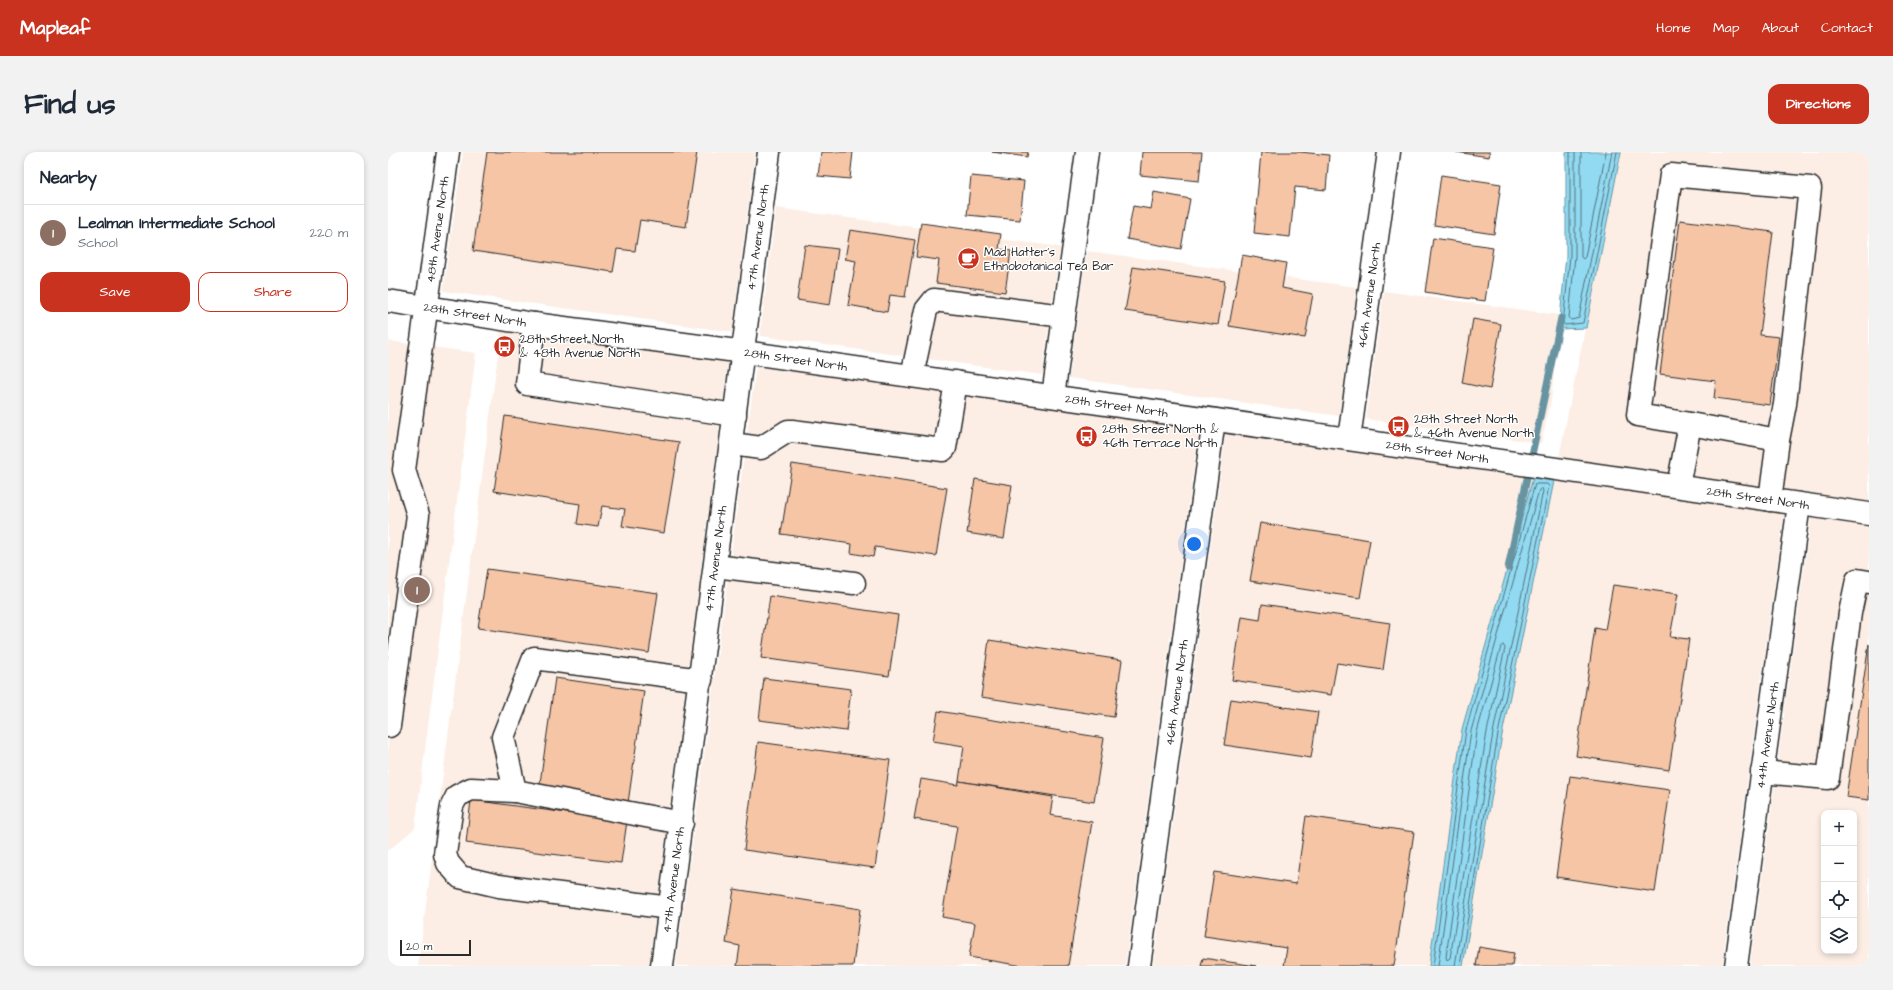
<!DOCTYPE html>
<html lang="en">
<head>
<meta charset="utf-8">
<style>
  body { margin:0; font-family:"Architects Daughter",sans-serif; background:#f2f2f3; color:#1f2937 }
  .controls { position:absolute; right:12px; bottom:12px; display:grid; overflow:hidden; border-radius:8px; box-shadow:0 2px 6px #0003 }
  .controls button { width:36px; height:36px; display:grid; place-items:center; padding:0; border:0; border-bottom:1px solid #e0e1e3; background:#fff; color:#1f2937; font:20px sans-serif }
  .scale { position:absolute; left:12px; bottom:10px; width:71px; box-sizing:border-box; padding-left:4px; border:2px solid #2b2b2b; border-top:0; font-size:11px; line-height:14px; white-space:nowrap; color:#2b2b2b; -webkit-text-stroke:3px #fff; paint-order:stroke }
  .you { position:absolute; left:806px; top:392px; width:14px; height:14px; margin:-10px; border:3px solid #fff; border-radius:50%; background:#1a73e8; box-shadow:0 0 0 6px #1a73e833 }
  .badge { display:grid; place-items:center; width:26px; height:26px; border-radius:50%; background:#c8321e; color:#fff; font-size:13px; font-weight:700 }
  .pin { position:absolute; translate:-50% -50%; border:2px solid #fff; box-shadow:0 1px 4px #0006 }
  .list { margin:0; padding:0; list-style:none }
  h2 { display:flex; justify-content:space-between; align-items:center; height:52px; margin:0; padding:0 16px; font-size:17px }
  h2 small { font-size:13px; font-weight:400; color:#747a83 }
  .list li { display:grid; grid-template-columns:26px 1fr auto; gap:12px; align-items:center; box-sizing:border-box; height:56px; padding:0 16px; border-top:1px solid #e0e1e3 }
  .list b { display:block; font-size:15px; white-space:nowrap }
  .list p { margin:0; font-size:13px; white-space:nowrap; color:#747a83 }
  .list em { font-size:13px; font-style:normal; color:#747a83 }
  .actions { display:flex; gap:8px; padding:12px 16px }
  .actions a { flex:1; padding:9px 0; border:1px solid #c8321e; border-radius:12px; text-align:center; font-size:14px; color:#c8321e }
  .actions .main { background:#c8321e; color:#fff }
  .icon { flex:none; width:22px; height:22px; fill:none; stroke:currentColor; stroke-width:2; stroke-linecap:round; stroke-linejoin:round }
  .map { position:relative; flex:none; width:1481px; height:814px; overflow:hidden; border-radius:12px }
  header { display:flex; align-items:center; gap:24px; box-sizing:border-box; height:56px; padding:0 20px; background:#c8321e; color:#fff }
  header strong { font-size:19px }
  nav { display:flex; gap:22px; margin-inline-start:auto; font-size:14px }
  .intro { display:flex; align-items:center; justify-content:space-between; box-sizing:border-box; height:96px; padding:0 24px }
  h1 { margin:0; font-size:28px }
  .button { padding:10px 18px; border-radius:12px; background:#c8321e; color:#fff; font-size:14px; font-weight:700 }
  main { display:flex; gap:24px; padding:0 24px }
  aside { flex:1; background:#fff; border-radius:12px; box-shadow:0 2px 6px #0003 }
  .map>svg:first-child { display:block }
</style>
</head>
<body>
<header>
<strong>Mapleaf</strong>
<nav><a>Home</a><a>Map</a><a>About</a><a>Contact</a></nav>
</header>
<div class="intro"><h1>Find us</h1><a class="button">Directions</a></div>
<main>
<aside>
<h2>Nearby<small></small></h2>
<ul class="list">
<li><span class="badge" style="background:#8d6e63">1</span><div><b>Lealman Intermediate School</b><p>School</p></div><em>220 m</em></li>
</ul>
<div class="actions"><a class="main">Save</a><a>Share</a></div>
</aside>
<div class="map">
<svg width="1481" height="814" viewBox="0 0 1481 814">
  <rect width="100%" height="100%" fill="#fff"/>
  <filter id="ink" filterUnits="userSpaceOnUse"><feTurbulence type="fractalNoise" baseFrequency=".025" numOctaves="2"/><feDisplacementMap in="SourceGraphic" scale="8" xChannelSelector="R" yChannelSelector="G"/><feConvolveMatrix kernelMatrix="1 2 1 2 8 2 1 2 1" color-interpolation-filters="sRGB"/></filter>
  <g filter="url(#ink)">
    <g fill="#fceee4" fill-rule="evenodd">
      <polygon points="75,0 367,0 344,180 55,139"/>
      <polygon points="1233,0 1481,0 1481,350 1171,305"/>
      <polygon points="388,56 672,95 654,223 372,184"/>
      <polygon points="699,99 969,135 951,264 681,226"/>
      <polygon points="996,139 1172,163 1163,249 1153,291 978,267"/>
      <polygon points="113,179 340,210 261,814 30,814"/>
      <polygon points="0,189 88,201 27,676 0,699"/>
      <polygon points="368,214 811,278 737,814 288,814"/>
      <polygon points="838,282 1145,326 1074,577 1041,814 765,814"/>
      <polygon points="1166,329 1396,362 1334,814 1075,814 1114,583"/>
      <path d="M1423,366L1481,374V814H1362ZM1436,661H1466V799H1436Z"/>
    </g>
    <g fill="#91daf2" stroke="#6894a2">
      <polygon points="1178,0 1233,0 1198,176 1171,177 1178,104"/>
      <polygon points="1145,326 1166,329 1114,583 1075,814 1041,814 1074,577"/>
    </g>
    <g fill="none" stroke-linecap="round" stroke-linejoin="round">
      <g stroke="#54717b" stroke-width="1">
        <polyline points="1182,0 1182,104 1175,171 1177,173 1195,171 1229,0"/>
        <polyline points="1187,0 1187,104 1181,165 1183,168 1191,166 1224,0"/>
        <polyline points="1193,0 1193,105 1195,107 1197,105 1218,0"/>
        <polygon points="1115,493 1117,496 1099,580 1062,806 1059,808 1058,805 1089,580 1113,495"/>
        <polyline points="1045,814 1078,578 1147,332 1159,332 1161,334 1110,582 1072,814"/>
        <polyline points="1050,814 1083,579 1151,338 1154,336 1155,339 1105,581 1067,814"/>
      </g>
      <polyline stroke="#6894a2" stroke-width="7" points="1120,416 1173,166"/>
    </g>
    <g fill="#f6c5a6" stroke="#2b2b2b">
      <polygon points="99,0 309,0 298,75 252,68 247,99 229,97 225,120 85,99"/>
      <polygon points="433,0 465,0 462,27 430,24"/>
      <polygon points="604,0 640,0 639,5"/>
      <polygon points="754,0 814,0 811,29 752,23"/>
      <polygon points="873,0 912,0 941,3 938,38 907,35 902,85 866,81"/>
      <polygon points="1068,0 1102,0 1101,5"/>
      <polygon points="1053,23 1113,32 1106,82 1046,73"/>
      <polygon points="583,24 636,29 632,68 579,63"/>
      <polygon points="766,40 802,47 793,97 739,87 745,54 763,57"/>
      <polygon points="1292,68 1385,80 1372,183 1391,185 1382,253 1326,246 1328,229 1272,222"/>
      <polygon points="533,71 613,82 611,97 623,99 617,140 548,131 551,108 528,105"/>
      <polygon points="462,78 527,88 517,145 502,143 499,160 460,153 468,109 457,107"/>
      <polygon points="1045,86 1105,95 1097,149 1037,140"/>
      <polygon points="417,93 450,97 442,153 409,148"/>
      <polygon points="854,103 898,111 894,136 925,142 917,186 841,174"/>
      <polygon points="745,115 837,129 830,173 737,159"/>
      <polygon points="1085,167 1113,172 1102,237 1074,231"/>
      <polygon points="117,264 291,290 276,381 234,374 237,357 214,354 210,375 189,372 192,352 106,339"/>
      <polygon points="404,312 559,336 548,404 487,395 485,405 463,401 464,392 393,382"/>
      <polygon points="587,327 624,333 616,387 579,381"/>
      <polygon points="872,371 982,388 972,446 862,429"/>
      <polygon points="99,417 270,441 261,501 90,476"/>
      <polygon points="1225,433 1290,442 1282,485 1301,487 1281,618 1188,604 1207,476 1217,478"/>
      <polygon points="382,444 510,463 501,524 373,506"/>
      <polygon points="874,452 1002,471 995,518 949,511 943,543 844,528 854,465 872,468"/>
      <polygon points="601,488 734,508 726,565 593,545"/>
      <polygon points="1481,492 1481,648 1458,645"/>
      <polygon points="167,526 256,539 240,651 151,638"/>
      <polygon points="376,526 463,537 458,579 371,568"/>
      <polygon points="843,547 930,560 923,606 836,593"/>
      <polygon points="550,559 716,586 706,650 571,629 576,594 545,589"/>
      <polygon points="370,590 502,608 487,716 356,698"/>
      <polygon points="1182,624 1282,638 1267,740 1168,725"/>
      <polygon points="533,627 570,633 571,629 665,645 662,663 704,670 680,814 635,814 581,805 587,771 554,765 569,674 526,667"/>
      <polygon points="83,648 239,669 233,711 78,691"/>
      <polygon points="918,664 1026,680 1006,814 896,814 899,796 816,784 826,720 908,732"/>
      <polygon points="346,737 472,757 465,814 349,814 352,794 338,791"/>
      <polygon points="1091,795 1126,801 1124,814 1088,814"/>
      <polygon points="815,806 868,814 813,814"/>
    </g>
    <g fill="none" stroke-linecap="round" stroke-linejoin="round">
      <defs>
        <g id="minor">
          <path id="s1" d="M0,149L146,172L356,200L1481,362"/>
          <polyline points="146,172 139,232 347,263"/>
          <polyline points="524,224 538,158 546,148 676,164"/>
          <polyline points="665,244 699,0"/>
          <polyline points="1302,272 1250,263 1283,23 1422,36 1397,252 1390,288"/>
          <path id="s2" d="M961,287L1001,0"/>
          <polyline points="344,292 373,296 400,279 404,279 555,298 557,296 568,230"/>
          <polyline points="1290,334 1302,272 1390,288 1382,348"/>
          <polyline points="327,414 466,431"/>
          <path id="s3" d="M1,574L30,363L16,318L60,0"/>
          <polyline points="1374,620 1440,626 1462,461 1469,428 1481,430"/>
          <polyline points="127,639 83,637 69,644 64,654 57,702 60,711 72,725 111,734 282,756"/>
          <polyline points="294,671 127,639 115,585 146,506 313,528"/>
          <path id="s4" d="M274,814L381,0"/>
          <path id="s5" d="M751,814L826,268"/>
          <path id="s6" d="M1348,814L1411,352"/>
        </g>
      </defs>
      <use href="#minor" stroke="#2b2b2b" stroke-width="25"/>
      <use href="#minor" stroke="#fff" stroke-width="22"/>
    </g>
  </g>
  <defs>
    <symbol id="cafe-disc" viewBox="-11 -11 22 22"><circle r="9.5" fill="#c8321e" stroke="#fff"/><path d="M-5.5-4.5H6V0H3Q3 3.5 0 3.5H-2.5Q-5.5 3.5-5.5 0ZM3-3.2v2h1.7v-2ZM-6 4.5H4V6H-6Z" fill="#fff"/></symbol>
    <symbol id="bus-disc" viewBox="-11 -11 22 22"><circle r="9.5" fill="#c8321e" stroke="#fff"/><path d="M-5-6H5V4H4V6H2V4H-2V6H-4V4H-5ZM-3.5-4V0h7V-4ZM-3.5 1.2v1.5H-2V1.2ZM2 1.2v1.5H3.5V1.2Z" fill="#fff"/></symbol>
  </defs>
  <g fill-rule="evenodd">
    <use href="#cafe-disc" x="568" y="94" width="25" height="25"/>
    <use href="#bus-disc" x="104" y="182" width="25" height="25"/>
    <use href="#bus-disc" x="998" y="262" width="25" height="25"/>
    <use href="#bus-disc" x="686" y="272" width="25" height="25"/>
  </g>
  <g text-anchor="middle" stroke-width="3" stroke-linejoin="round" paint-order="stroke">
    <g font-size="12" fill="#2b2b2b" stroke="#fff">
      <text dy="4" stroke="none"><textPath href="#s3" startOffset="503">48th Avenue North</textPath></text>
      <text dy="4" stroke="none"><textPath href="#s4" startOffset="735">47th Avenue North</textPath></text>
      <text dy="4" stroke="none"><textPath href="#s2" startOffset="145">46th Avenue North</textPath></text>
      <text dy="4" stroke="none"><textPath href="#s1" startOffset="88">28th Street North</textPath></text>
      <text dy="4" stroke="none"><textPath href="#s1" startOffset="412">28th Street North</textPath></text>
      <text dy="4" stroke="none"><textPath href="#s1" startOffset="736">28th Street North</textPath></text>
      <text dy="4" stroke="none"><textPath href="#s1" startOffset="1060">28th Street North</textPath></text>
      <text dy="4" stroke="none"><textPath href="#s1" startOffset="1384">28th Street North</textPath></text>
      <text dy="4" stroke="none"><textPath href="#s4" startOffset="411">47th Avenue North</textPath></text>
      <text dy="4" stroke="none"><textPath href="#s5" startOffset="276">46th Avenue North</textPath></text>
      <text dy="4" stroke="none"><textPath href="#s6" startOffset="233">44th Avenue North</textPath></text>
      <text dy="4" stroke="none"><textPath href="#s4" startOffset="87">47th Avenue North</textPath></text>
    </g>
    <g font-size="12" fill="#2b2b2b" stroke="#fff" text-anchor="start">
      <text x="596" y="104">Mad Hatter's<tspan x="596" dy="14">Ethnobotanical Tea Bar</tspan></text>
      <text x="132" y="191">28th Street North<tspan x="132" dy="14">&amp; 48th Avenue North</tspan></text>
      <text x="1026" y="271">28th Street North<tspan x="1026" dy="14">&amp; 46th Avenue North</tspan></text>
      <text x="714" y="281">28th Street North &amp;<tspan x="714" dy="14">46th Terrace North</tspan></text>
    </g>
  </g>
</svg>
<div class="controls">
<button>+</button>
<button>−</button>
<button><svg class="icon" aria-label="locate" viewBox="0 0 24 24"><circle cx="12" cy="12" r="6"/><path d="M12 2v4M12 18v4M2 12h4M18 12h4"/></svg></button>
<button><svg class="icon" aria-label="layers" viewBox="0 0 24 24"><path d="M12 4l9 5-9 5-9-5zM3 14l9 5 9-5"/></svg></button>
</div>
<div class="scale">20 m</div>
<div class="you"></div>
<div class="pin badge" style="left:29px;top:438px;background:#8d6e63">1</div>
</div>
</main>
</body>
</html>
